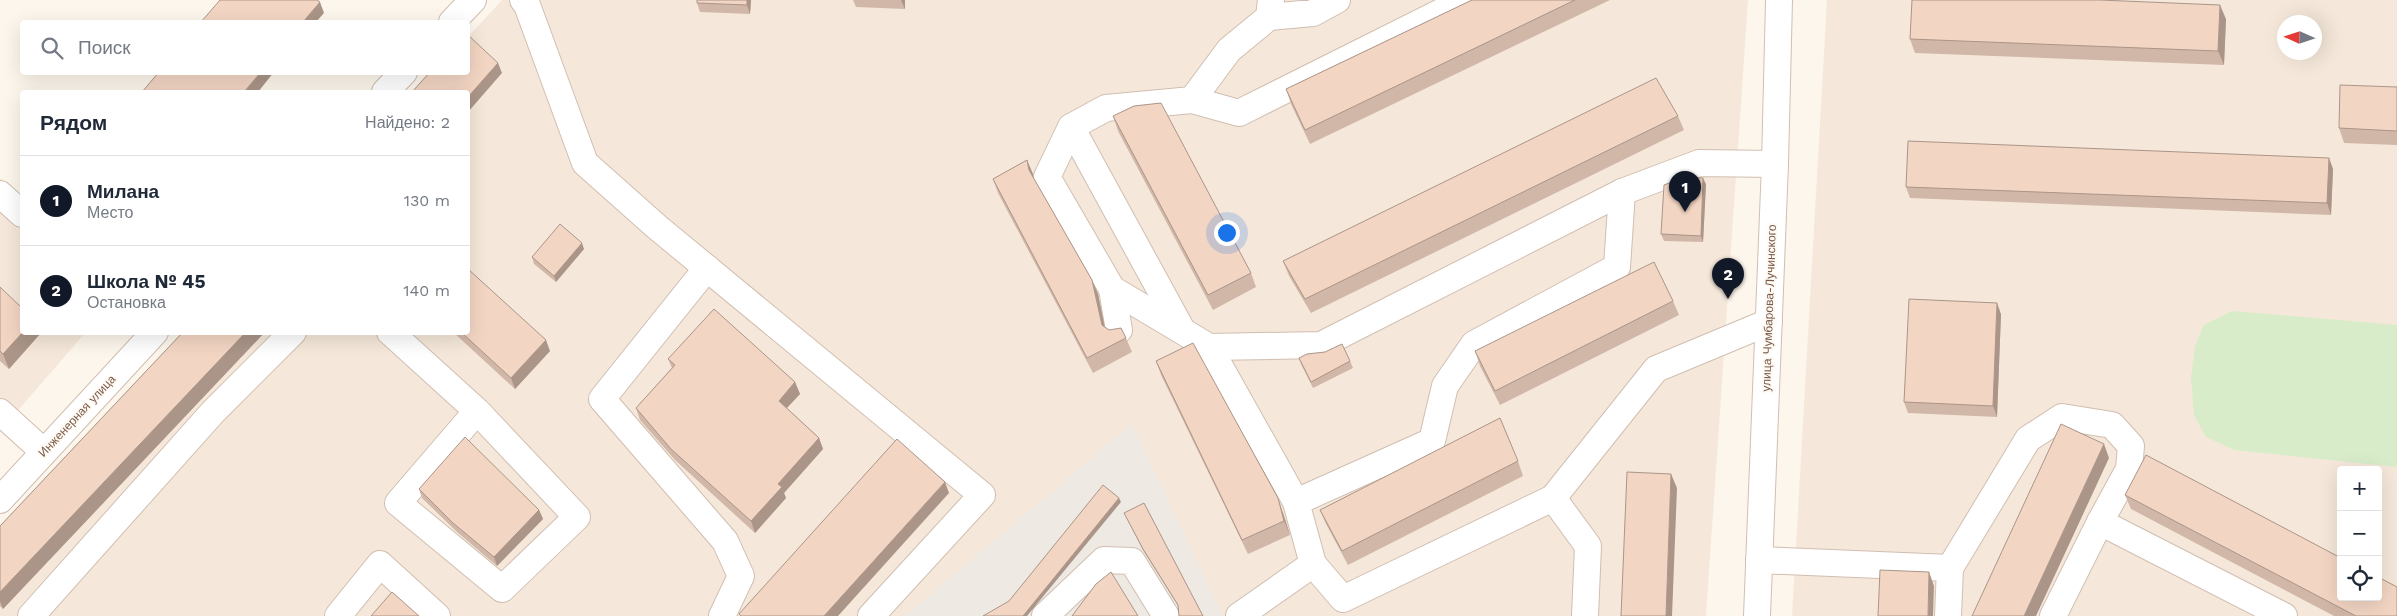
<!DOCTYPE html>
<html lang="ru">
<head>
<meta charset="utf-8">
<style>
  body { margin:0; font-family:"Work Sans",sans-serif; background:#f6f6f7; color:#1f2937 }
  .controls { position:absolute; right:15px; bottom:15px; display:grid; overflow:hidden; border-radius:5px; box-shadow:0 5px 20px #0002 }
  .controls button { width:45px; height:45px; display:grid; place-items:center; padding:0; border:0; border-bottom:1px solid #e0e1e3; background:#fff; color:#1f2937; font:25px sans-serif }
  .compass { position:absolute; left:2277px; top:15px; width:45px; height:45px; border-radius:50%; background:#fff; box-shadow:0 5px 20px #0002; rotate:273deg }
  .you { position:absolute; left:1226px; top:232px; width:18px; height:18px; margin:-12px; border:4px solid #fff; border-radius:50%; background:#1a73e8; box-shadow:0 0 0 8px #1a73e833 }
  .badge { display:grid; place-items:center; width:32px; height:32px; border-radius:50%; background:#111827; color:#fff; font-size:16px; font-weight:700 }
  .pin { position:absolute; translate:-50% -41px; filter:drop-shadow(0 1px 2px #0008) }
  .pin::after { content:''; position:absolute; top:26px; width:18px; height:15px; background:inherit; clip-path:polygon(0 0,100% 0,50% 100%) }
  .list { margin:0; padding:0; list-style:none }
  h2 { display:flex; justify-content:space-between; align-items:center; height:65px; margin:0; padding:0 20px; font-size:21px }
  h2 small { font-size:16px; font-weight:400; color:#747a83 }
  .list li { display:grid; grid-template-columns:32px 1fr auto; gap:15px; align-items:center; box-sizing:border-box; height:90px; padding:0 20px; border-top:1px solid #e0e1e3 }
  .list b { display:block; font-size:19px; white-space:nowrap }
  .list p { margin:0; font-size:16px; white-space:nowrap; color:#747a83 }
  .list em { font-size:16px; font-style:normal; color:#747a83 }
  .icon { flex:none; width:28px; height:28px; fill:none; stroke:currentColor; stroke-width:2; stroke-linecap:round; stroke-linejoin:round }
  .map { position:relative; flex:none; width:2397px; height:616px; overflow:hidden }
  .search { position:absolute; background:#fff; box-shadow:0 5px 20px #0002; left:20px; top:20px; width:450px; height:55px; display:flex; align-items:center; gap:12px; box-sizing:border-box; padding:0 18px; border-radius:5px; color:#747a83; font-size:19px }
  .panel { position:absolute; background:#fff; box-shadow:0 5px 20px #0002; left:20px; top:90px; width:450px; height:245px; border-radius:5px }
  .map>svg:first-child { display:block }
</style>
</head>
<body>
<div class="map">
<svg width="2397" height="616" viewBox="0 0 2397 616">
  <rect width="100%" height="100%" fill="#fdf6ec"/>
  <g fill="#f5e8da" fill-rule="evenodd">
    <polygon points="502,0 1748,0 1706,616 0,616 0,543 195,333 468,332 468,37"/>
    <path d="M1827,0H2397V616H1792ZM2284,22H2314V52H2284ZM2341,470H2378V597H2341Z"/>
    <polygon points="0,178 22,198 22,332 85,333 0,431"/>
  </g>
  <polygon fill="#efe9e4" points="1132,424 1223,616 905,616"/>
  <polygon fill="#d8ecc9" points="2232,311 2397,325 2397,467 2234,450 2206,437 2194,415 2191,377 2195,346 2204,325"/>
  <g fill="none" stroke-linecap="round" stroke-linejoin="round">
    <defs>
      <g id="minor">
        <polyline points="523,0 527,5 585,163 657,227 982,495 871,616"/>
        <polyline points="1465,0 1239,113 1192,100 1106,108 1071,127 1047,177 1112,289 1209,347 1321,345 1622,192 1699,163 1775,164"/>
        <polyline points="1269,17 1313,13 1337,0"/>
        <polyline points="452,22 473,0"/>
        <polyline points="385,92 404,72"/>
        <polyline points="1192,100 1229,50 1269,17 1271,0"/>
        <polyline points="1071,127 1182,330"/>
        <polyline points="0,194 22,214"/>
        <polyline points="707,268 602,399 725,541 741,576 722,616"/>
        <polyline points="1112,289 1119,330"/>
        <polyline points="390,332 477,411 577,517 502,589 398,503 477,411"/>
        <polyline points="1209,347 1296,502 1313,564 1343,599 1553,498 1656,369 1769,322"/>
        <polyline points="0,412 44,452"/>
        <polyline points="1553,498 1588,546 1585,616"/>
        <polyline points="0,500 155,332"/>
        <polyline points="1296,502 1432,441 1445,386 1474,344 1617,267 1622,192"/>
        <polyline points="1759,560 1950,568 1948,616"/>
        <polyline points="1950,568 2028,439 2062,417 2112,425 2131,446 2129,469 2100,522"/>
        <polyline points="31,616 213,412 293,332"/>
        <polyline points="338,616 380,564 437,616"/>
        <polyline points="1045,616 1104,560 1132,561 1166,616"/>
        <polyline points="1239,616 1313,564"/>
        <polyline points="1757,616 1775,164 1779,0"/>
        <polyline points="2053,616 2100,522 2284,616"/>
      </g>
    </defs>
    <use href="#minor" stroke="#d1beb0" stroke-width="28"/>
    <use href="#minor" stroke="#fff" stroke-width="26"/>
  </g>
  <g fill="#d1b7a8">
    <polygon points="751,0 750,14 700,12 697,3"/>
    <polygon points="853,0 905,0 905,9 856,7"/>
    <polygon points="1472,0 1610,0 1310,144 1291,104 1286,89"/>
    <polygon points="2226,19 2224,65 1915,53 1910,39"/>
    <polygon points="2397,87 2397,145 2344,143 2339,128"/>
    <polygon points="1113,116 1251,273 1256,287 1213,310 1118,131"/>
    <polygon points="1678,116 1684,130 1311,313 1289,276 1283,261"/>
    <polygon points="2329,158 2333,169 2331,215 1910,198 1906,187"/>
    <polygon points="1027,160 1033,177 1092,280 1098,294 1105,327 1109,330 1126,338 1132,352 1093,373 998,193 993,179"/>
    <polygon points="1706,184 1703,242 1664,241 1661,234"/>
    <polygon points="584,249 556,282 534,264 532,257"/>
    <polygon points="0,287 40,334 9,369 0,361"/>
    <polygon points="1673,301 1679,315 1500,405 1480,366 1475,351"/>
    <polygon points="2001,314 1997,417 1908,413 1904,402"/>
    <polygon points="183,332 265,332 3,609 0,606 0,526"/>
    <polygon points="453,332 468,332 550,351 515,389"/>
    <polygon points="1325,352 1350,361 1353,368 1313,388 1301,364 1299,358"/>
    <polygon points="668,359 795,382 800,394 787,408 819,438 823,449 784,493 786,498 755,533 675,460 640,420 636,408 672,368"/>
    <polygon points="1156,361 1283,513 1290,535 1248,554 1161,375"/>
    <polygon points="1518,461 1523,476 1348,565 1326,524 1320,510"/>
    <polygon points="419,489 539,510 543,519 497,566 457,532 422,498"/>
    <polygon points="2125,495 2397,616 2334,616 2131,509"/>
    <polygon points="1124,513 1203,616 1178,606 1144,552"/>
  </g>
  <g fill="#aa9588">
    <polygon points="747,0 751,0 750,14 747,5"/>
    <polygon points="901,0 905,0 905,9"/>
    <polygon points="320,2 324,13 316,22 303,22"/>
    <polygon points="2220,5 2226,19 2224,65 2218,51"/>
    <polygon points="498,63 502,73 468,112 468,97"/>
    <polygon points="261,72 274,72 258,92 244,92"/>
    <polygon points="2329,158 2333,169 2331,215 2327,203"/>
    <polygon points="1027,160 1033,174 1034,185 1029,170"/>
    <polygon points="1703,178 1706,184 1703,242 1701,236"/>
    <polygon points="582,243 584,249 556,282 554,276"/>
    <polygon points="1092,280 1098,294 1107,339 1102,325"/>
    <polygon points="1997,303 2001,314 1997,417 1993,406"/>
    <polygon points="23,332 40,332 40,334 9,369 3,354"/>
    <polygon points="246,332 265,332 3,609 0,601 0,592"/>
    <polygon points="546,340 550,351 515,389 511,378"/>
    <polygon points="795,382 800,394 783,412 779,401"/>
    <polygon points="819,438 823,449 784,493 786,498 755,533 751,521 778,484"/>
    <polygon points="2104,444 2109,458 2036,616 2024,616"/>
    <polygon points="1671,474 1677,488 1672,616 1666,616"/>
    <polygon points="945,482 949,493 838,616 824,616"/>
    <polygon points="1119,498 1121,502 1027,616 1023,616"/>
    <polygon points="1278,498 1283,513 1290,535 1284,521"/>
    <polygon points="539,510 543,519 497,566 494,557"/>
    <polygon points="1929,572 1934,586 1933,616 1928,616"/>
  </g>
  <g fill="#f3d5c3" stroke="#aa9588">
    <polygon points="220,0 317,0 320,2 303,22 201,22"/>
    <polygon points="697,0 747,0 747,5 697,3"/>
    <polygon points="1472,0 1575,0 1305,130 1286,89"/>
    <polygon points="1912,0 2100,0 2220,5 2218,51 1910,39"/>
    <polygon points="468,35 498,63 468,97 468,92 412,92 430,72 468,72"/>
    <polygon points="159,72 261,72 244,92 142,92"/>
    <polygon points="1656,78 1678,116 1305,299 1283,261"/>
    <polygon points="2340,85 2397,87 2397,131 2339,128"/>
    <polygon points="1161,103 1251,273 1208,295 1113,116 1134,106"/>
    <polygon points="1908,141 2329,158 2327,203 1906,187"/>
    <polygon points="1027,160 1029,170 1092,280 1102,325 1109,330 1121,328 1126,338 1087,358 993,179"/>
    <polygon points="1685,177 1703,178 1701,236 1661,234 1664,185"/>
    <polygon points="560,224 582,243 554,276 532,257"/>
    <polygon points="1654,262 1673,301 1495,391 1475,351"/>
    <polygon points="468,269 546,340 511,378 461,332 468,332"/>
    <polygon points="0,287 22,308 23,332 3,354 0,351"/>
    <polygon points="1909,299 1997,303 1993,406 1904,402"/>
    <polygon points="714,309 795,382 779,401 819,438 778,484 782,487 751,521 671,449 636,408 675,365 668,359"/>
    <polygon points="183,332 246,332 0,592 0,526"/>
    <polygon points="1193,343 1278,498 1284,521 1242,540 1156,361"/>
    <polygon points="1342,344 1350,361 1311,382 1299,358 1307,354 1325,352"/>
    <polygon points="1500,418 1518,461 1342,551 1320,510"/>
    <polygon points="2061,424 2104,444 2024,616 1972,616"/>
    <polygon points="465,437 539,510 494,557 453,523 419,489"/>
    <polygon points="897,439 945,482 824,616 741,616 739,614"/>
    <polygon points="2146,455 2341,558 2341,597 2378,597 2378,577 2397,587 2397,616 2356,616 2125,495"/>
    <polygon points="1627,472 1671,474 1666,616 1621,616"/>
    <polygon points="1103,485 1119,498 1023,616 983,616 1009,601"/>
    <polygon points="1144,503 1203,616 1179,616 1178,605 1143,549 1124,513"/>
    <polygon points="1880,570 1929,572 1928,616 1878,616"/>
    <polygon points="1111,572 1138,616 1072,616 1096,584"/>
    <polygon points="392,592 419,616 371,616"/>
  </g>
  <g text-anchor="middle" stroke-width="4" stroke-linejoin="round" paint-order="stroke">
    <g font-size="12" fill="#7a5c4d" stroke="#fffaf3">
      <text transform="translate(1769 308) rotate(-88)" y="4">улица Чумбарова-Лучинского</text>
      <text transform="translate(77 416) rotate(-47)" y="4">Инженерная улица</text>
    </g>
  </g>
</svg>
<div class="controls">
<button>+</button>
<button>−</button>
<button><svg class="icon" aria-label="locate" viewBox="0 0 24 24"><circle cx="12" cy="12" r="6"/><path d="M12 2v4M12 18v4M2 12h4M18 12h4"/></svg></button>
</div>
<svg class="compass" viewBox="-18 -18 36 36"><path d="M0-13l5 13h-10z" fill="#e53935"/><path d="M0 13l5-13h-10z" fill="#747a83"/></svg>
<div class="you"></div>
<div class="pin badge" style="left:1685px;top:212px">1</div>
<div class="pin badge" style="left:1728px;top:299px">2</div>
<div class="search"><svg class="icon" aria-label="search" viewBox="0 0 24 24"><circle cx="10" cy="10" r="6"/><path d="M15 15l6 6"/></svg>Поиск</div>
<section class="panel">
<h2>Рядом<small>Найдено: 2</small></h2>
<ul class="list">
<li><span class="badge">1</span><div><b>Милана</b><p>Место</p></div><em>130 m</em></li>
<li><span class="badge">2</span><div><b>Школа № 45</b><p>Остановка</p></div><em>140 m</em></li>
</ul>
</section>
</div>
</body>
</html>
